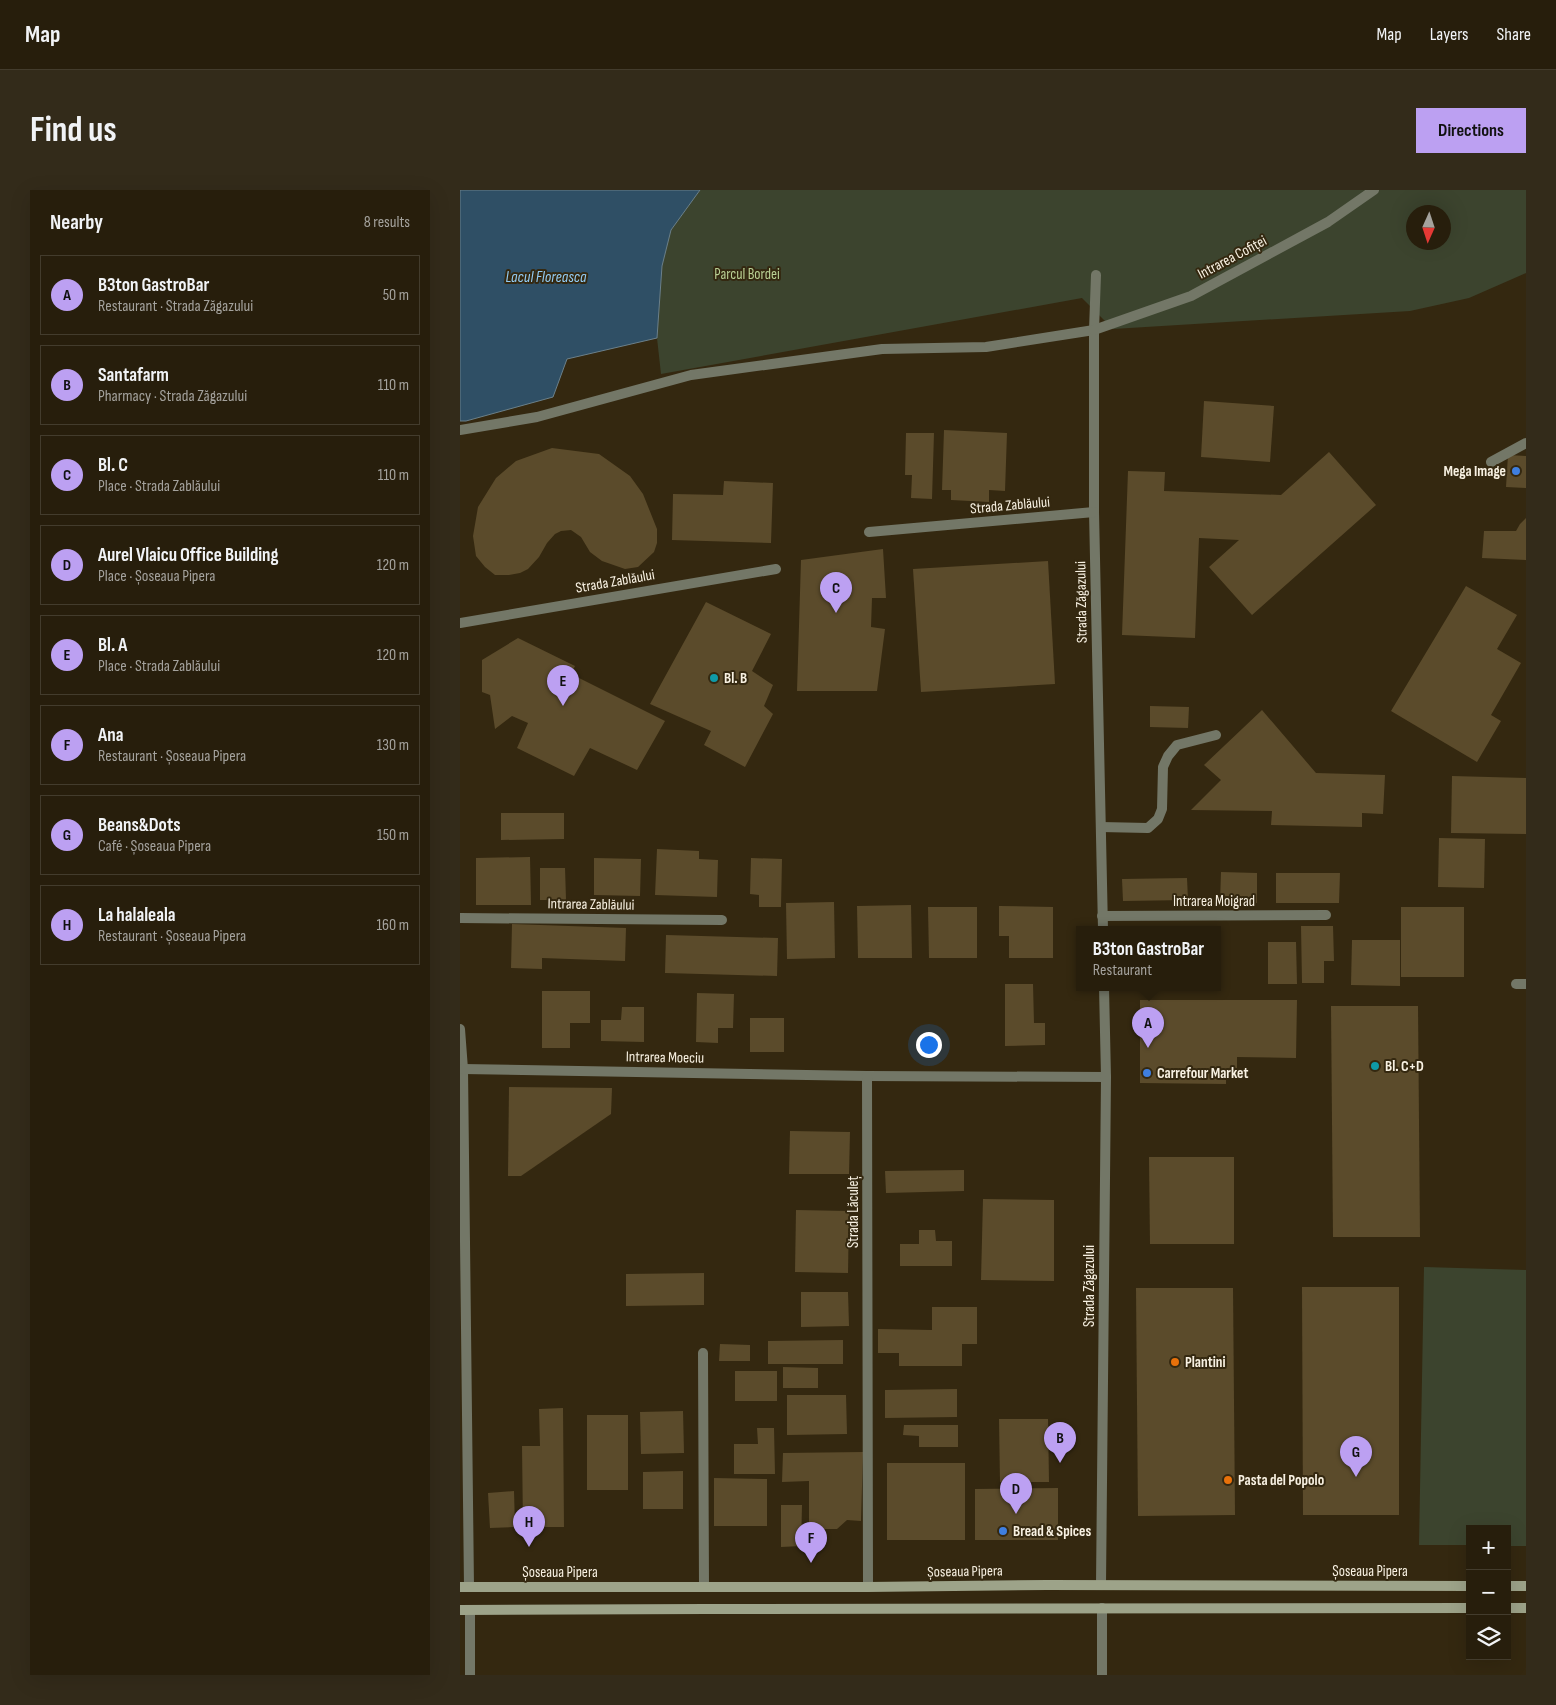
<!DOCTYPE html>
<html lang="en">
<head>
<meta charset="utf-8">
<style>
  body { margin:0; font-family:"Sofia Sans Condensed",sans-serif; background:#332b1a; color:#f1f3f6 }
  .controls { position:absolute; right:15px; bottom:15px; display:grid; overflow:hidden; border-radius:0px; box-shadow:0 5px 20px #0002 }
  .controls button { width:45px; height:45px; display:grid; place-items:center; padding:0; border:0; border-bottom:1px solid #433c2d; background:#271e0c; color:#f1f3f6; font:25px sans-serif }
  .compass { position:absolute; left:946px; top:15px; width:45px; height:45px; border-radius:50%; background:#271e0c; box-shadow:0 5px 20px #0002; rotate:183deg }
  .you { position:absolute; left:468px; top:854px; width:18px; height:18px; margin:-12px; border:4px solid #fff; border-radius:50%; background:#1a73e8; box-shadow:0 0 0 8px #1a73e833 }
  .badge { display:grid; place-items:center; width:32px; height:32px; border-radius:50%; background:#bca0f2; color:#111; font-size:16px; font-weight:700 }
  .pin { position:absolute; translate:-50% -41px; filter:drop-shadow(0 1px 2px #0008) }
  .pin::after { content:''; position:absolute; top:26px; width:18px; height:15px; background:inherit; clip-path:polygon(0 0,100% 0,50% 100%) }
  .popup { position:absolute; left:616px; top:736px; width:145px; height:65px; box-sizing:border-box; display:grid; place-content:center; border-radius:0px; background:#271e0c; filter:drop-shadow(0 1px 4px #0005); font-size:16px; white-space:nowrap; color:#a4a29d }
  .popup b { font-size:19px; color:#f1f3f6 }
  .popup::after { content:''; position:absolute; left:50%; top:100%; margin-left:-10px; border:10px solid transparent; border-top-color:#271e0c }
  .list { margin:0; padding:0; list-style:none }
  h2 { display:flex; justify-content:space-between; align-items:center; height:65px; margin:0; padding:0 20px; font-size:21px }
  h2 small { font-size:16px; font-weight:400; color:#a4a29d }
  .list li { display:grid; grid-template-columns:32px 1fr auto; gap:15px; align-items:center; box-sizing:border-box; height:80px; margin:0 10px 10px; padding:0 10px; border:1px solid #433c2d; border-radius:0px }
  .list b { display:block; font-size:19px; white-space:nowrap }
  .list p { margin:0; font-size:16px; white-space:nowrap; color:#a4a29d }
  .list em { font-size:16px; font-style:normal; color:#a4a29d }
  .icon { flex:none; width:28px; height:28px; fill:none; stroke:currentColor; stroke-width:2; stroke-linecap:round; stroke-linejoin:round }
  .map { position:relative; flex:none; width:1066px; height:1485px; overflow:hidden; border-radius:0px }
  header { display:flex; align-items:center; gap:30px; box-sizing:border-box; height:70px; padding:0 25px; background:#271e0c; border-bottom:1px solid #433c2d }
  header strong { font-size:24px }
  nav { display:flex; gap:28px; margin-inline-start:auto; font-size:18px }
  .intro { display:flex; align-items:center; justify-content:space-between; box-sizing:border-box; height:120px; padding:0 30px }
  h1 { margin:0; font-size:35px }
  .button { padding:12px 22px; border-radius:0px; background:#bca0f2; color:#111; font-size:18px; font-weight:700 }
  main { display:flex; gap:30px; padding:0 30px }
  aside { flex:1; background:#271e0c; border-radius:0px; box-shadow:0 5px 20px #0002 }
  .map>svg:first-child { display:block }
</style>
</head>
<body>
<header>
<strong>Map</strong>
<nav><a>Map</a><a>Layers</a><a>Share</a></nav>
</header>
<div class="intro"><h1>Find us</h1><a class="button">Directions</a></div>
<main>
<aside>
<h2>Nearby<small>8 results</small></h2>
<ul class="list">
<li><span class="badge">A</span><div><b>B3ton GastroBar</b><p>Restaurant · Strada Zăgazului</p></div><em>50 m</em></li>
<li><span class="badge">B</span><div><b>Santafarm</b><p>Pharmacy · Strada Zăgazului</p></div><em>110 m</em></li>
<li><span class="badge">C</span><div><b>Bl. C</b><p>Place · Strada Zablăului</p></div><em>110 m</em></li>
<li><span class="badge">D</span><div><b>Aurel Vlaicu Office Building</b><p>Place · Șoseaua Pipera</p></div><em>120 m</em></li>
<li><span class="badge">E</span><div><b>Bl. A</b><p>Place · Strada Zablăului</p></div><em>120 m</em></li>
<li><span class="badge">F</span><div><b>Ana</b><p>Restaurant · Șoseaua Pipera</p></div><em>130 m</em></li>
<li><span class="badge">G</span><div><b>Beans&amp;Dots</b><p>Café · Șoseaua Pipera</p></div><em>150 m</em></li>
<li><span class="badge">H</span><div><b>La halaleala</b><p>Restaurant · Șoseaua Pipera</p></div><em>160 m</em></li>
</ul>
</aside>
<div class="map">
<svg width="1066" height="1485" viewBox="0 0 1066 1485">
  <rect width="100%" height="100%" fill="#342810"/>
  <g fill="#3c442e" fill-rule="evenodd">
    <path d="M240,0H1066V83L1009,108L950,121L653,139L622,108L201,184L197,148L202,76L211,40ZM954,22H984V52H954Z"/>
    <polygon points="964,1077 1066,1080 1066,1356 1047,1356 1047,1339 1010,1339 1010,1355 959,1355"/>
  </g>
  <polygon fill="#2f4f65" stroke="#6b808a" points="0,0 240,0 211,40 202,76 197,148 107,169 93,207 6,231 0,231"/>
  <g fill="#5b4b2b">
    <polygon points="744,211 814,216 810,272 741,267"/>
    <polygon points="484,240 547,243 545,301 529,300 529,312 491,310 491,300 482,300"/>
    <polygon points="446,243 474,243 472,309 451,308 452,285 445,285"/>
    <polygon points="92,258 139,264 170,286 183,304 197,339 197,353 194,362 178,377 165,379 142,371 130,362 121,347 111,340 101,341 95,344 87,353 79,367 68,379 60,383 49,385 35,385 25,377 16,366 13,346 18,317 36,288 56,271"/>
    <polygon points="869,262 916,315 792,425 749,377 779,350 739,348 735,448 662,445 668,281 705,282 704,301 821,305"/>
    <polygon points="1048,265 1066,266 1066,298 1046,297"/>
    <polygon points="264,291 313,293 311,353 212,350 213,304 263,305"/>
    <polygon points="1066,328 1066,370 1022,368 1024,341 1056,341 1060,334"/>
    <polygon points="423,359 426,408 412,408 411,437 425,439 417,501 337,501 341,370"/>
    <polygon points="588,371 595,494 461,502 453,379"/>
    <polygon points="1006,396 1057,425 1037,459 1061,473 1031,525 1041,531 1017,572 931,521"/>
    <polygon points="246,412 311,444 292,481 313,495 304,516 313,524 285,577 244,555 251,541 190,514"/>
    <polygon points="58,448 115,476 111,484 205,531 177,580 130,558 114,586 57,558 68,533 52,526 35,539 30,505 22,502 22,470"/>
    <polygon points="690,516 729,517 728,538 690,537"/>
    <polygon points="802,520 856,583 925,585 923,624 902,623 902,637 811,635 812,621 731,620 761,590 744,575"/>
    <polygon points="992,586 1066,588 1066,644 991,643"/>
    <polygon points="41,623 104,623 104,649 41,650"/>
    <polygon points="979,648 1025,649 1024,698 978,697"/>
    <polygon points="197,659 239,661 239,669 258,670 257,707 195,705"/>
    <polygon points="70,667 71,715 16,715 16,668"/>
    <polygon points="134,668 181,669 180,706 134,705"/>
    <polygon points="291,668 322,669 321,717 299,717 299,705 290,704"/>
    <polygon points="80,678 105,678 106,710 80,710"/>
    <polygon points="761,682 797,683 797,713 760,713"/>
    <polygon points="816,683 880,683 879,713 816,713"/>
    <polygon points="727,688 728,710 663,711 662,689"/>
    <polygon points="374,712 375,768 327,769 326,713"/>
    <polygon points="451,715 452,768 398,768 397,716"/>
    <polygon points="539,716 593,717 593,768 549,768 549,746 539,746"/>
    <polygon points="468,717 517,717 517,768 469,768"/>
    <rect x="941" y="717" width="63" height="70"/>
    <polygon points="52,734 166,738 165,771 82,768 82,779 51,778"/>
    <polygon points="841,736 873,736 874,771 864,771 864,793 842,793"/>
    <polygon points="206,745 318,748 317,786 205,783"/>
    <polygon points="892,750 940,750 940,796 891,795"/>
    <polygon points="808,752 836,752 837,794 808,794"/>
    <polygon points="545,794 573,794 574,833 585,833 585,855 545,856"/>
    <polygon points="82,801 130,801 130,833 110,833 110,858 82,858"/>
    <polygon points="237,803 274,804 273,838 258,838 258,853 236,852"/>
    <polygon points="680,810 837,810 836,868 777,867 777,881 766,881 766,894 680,893"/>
    <polygon points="871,816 958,816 960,1047 873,1047"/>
    <polygon points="162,817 184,817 184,852 141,851 141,830 161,830"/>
    <rect x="290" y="828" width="34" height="34"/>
    <polygon points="49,897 152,898 151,924 61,986 48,986"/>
    <polygon points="330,941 390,942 389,984 329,984"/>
    <polygon points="689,967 774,967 774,1054 690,1054"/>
    <polygon points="504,980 504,1001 426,1003 425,981"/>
    <polygon points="523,1009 594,1010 594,1091 521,1090"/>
    <polygon points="336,1020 389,1021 388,1083 335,1082"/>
    <polygon points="459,1040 475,1040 476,1051 492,1051 492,1076 440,1076 440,1054 459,1054"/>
    <polygon points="244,1083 244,1115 166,1116 166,1084"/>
    <polygon points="842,1097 939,1097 939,1325 843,1325"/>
    <polygon points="676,1098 773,1098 775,1325 678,1326"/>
    <polygon points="341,1102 388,1102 389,1136 341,1137"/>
    <polygon points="472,1117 517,1117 517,1154 502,1154 502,1176 439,1176 439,1163 418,1163 418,1139 472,1140"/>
    <polygon points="383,1150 383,1174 308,1174 308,1151"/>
    <polygon points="260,1154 290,1155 290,1171 259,1171"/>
    <polygon points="323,1177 358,1178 358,1198 323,1198"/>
    <rect x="275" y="1181" width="42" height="30"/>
    <polygon points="497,1199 497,1227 425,1228 425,1200"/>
    <polygon points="327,1205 386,1205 387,1244 327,1245"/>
    <polygon points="103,1218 104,1337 63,1337 62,1256 80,1256 79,1219"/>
    <polygon points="223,1221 224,1263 181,1264 180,1222"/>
    <rect x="127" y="1225" width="41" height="75"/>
    <polygon points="539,1229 588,1229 589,1292 540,1292"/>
    <polygon points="444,1235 498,1235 498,1257 459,1257 459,1246 443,1245"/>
    <polygon points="297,1238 314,1238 315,1284 274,1284 274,1254 298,1254"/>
    <polygon points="403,1262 401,1331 387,1330 377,1339 349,1339 349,1291 322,1292 323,1263"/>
    <rect x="427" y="1273" width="78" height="77"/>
    <polygon points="223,1281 223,1319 183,1319 183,1282"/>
    <polygon points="254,1288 307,1289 307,1336 254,1336"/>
    <polygon points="598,1298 598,1350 515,1350 515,1299"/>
    <polygon points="54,1301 55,1337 30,1338 28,1303"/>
    <polygon points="321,1315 342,1315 341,1356 321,1357"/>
  </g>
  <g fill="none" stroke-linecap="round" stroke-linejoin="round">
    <g stroke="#737767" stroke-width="10">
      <polyline points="1031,272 1066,253"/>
      <polyline points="1056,794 1066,794"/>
      <polyline points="243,1163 244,1397"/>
    </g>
    <polyline stroke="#737767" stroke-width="10" points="0,240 77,227 231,185 422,159 526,157 634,140"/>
    <g stroke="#737767" stroke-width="10">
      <polyline points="636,85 634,140 634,322 643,739"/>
      <polyline points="634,140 731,106 868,32 914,0"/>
      <polyline points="409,342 634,322"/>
      <polyline points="0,433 316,379"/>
      <polyline points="641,637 688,638 698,629 702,619 703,577 708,566 717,555 756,545"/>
      <polyline points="642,726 866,725"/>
      <polyline points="0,728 262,730"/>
      <polyline points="0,839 3,879 9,1397"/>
      <polyline points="3,879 407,886 646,887"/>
      <polyline points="407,886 408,1397"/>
      <polyline points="641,1395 646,887 644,797"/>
      <polyline points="642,1418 642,1485"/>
      <polyline points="10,1485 10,1420"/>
    </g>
    <g stroke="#9da389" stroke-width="10">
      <polyline points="1047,1396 1066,1396"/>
      <polyline points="0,1397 408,1397 587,1395 1010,1396"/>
      <polyline points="1047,1418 1066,1418"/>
      <polyline points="0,1420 246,1419 1010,1418"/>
    </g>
  </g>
  <g fill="#3f7fe0" stroke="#342810" stroke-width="2">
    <circle cx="1056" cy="281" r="5"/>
    <circle cx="687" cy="883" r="5"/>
    <circle cx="543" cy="1341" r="5"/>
  </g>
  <g fill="#0f9aa8" stroke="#342810" stroke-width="2">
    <circle cx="254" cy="488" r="5"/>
    <circle cx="915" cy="876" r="5"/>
  </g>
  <g fill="#e8710a" stroke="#342810" stroke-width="2">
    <circle cx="715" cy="1172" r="5"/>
    <circle cx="768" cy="1290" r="5"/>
  </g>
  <g text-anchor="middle" stroke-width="4" stroke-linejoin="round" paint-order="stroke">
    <g font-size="15" fill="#f8f1e2" stroke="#342810">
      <text transform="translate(772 67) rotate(-28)" y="5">Intrarea Cofiței</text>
      <text transform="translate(550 315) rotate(-5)" y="5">Strada Zablăului</text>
      <text transform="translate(155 391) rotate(-10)" y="5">Strada Zablăului</text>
      <text transform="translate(621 412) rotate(-91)" y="5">Strada Zăgazului</text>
      <text x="754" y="716">Intrarea Moigrad</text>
      <text transform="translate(131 714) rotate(1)" y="5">Intrarea Zablăului</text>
      <text transform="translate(205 867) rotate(1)" y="5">Intrarea Moeciu</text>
      <text transform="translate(393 1022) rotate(-90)" y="5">Strada Lăculeț</text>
      <text transform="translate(629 1096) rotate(-90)" y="5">Strada Zăgazului</text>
      <text transform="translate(505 1381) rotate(-1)" y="5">Șoseaua Pipera</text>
      <text x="910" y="1386">Șoseaua Pipera</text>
      <text x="100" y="1387">Șoseaua Pipera</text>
    </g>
    <g font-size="15" fill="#b9d094" stroke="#342810">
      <text x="287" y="89">Parcul Bordei</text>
    </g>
    <g font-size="15" font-weight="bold" fill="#f8f1e2" stroke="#342810" text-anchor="start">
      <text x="1046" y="286" text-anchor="end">Mega Image</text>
      <text x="264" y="493">Bl. B</text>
      <text x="925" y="881">Bl. C+D</text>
      <text x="697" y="888">Carrefour Market</text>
      <text x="725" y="1177">Plantini</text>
      <text x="778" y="1295">Pasta del Popolo</text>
      <text x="553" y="1346">Bread &amp; Spices</text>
    </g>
    <g font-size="16" font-style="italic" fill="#93cdf6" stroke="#342810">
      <text x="86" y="92">Lacul Floreasca</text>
    </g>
  </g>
</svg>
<div class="controls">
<button>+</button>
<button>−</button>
<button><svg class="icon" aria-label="layers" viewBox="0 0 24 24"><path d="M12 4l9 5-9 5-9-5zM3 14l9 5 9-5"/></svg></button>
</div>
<svg class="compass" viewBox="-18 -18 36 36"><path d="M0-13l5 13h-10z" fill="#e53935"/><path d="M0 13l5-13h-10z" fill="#a4a29d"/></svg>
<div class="you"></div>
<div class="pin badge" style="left:688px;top:858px">A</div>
<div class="popup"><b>B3ton GastroBar</b>Restaurant</div>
<div class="pin badge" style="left:600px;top:1273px">B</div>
<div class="pin badge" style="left:376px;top:423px">C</div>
<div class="pin badge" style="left:556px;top:1324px">D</div>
<div class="pin badge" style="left:103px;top:516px">E</div>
<div class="pin badge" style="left:351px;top:1373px">F</div>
<div class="pin badge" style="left:896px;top:1287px">G</div>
<div class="pin badge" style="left:69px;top:1357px">H</div>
</div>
</main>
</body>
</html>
